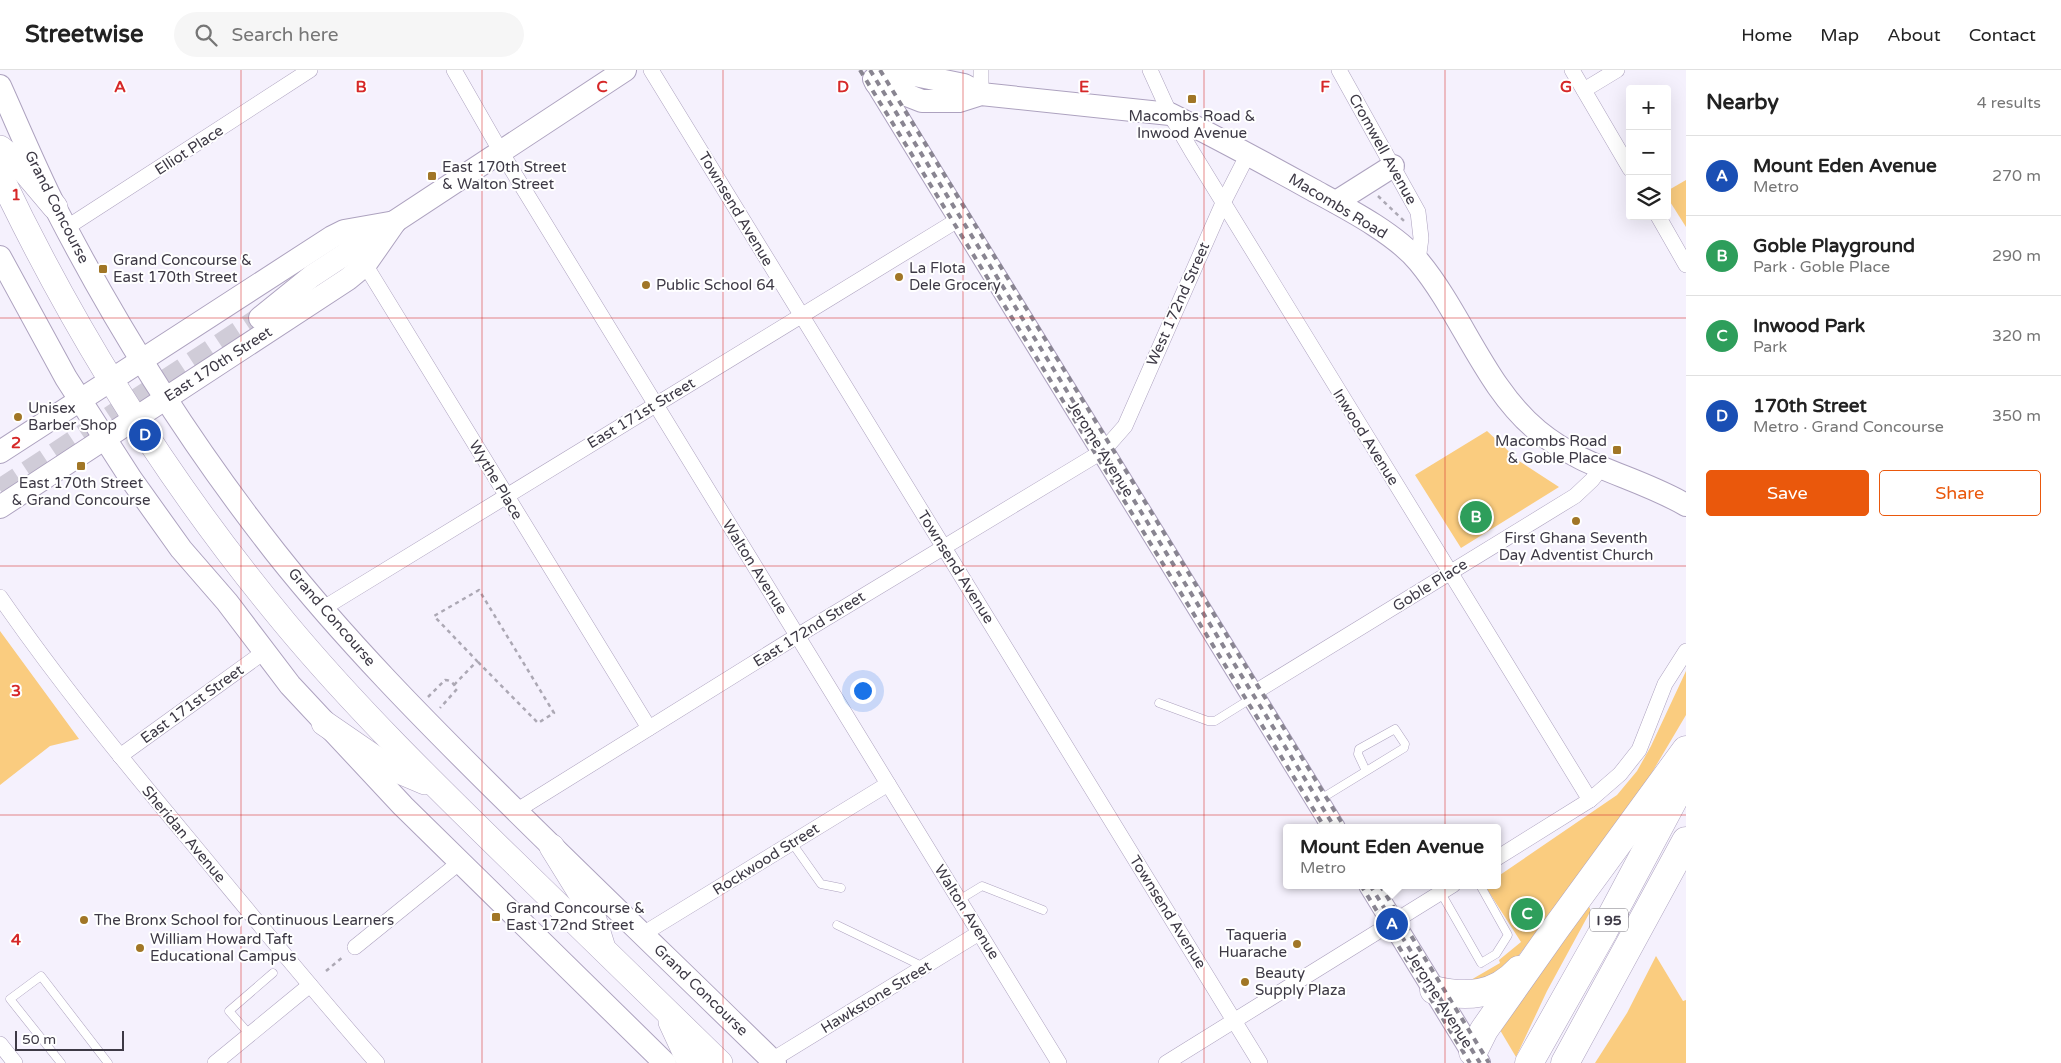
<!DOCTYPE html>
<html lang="en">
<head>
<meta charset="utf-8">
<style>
  body { margin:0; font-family:"Varela Round",sans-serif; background:#f6f6f6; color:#222 }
  .controls { position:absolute; right:15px; top:15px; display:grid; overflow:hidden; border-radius:5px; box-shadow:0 5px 20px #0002 }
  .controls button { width:45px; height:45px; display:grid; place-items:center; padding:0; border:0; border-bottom:1px solid #e0e0e0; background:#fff; color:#222; font:25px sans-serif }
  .scale { position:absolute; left:15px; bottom:12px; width:109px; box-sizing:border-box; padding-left:5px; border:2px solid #3d3945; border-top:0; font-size:14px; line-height:18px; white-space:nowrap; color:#3d3945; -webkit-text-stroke:4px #fff; paint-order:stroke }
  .you { position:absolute; left:862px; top:620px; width:18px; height:18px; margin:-12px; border:4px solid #fff; border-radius:50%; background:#1a73e8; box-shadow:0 0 0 8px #1a73e833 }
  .badge { display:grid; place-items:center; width:32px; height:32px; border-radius:50%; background:#ea580c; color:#fff; font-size:16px; font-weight:700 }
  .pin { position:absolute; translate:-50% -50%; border:2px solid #fff; box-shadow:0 1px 5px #0006 }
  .popup { position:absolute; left:1283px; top:754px; width:218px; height:65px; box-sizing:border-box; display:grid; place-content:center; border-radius:5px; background:#fff; filter:drop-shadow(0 1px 4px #0005); font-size:16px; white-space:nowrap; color:#767676 }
  .popup b { font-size:19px; color:#222 }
  .popup::after { content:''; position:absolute; left:50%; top:100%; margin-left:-10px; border:10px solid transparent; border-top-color:#fff }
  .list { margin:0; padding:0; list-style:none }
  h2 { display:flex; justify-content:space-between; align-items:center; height:65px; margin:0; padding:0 20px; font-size:21px }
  h2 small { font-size:16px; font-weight:400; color:#767676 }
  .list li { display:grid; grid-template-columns:32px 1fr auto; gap:15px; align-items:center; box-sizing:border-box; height:80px; padding:0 20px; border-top:1px solid #e0e0e0 }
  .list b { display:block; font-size:19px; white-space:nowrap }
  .list p { margin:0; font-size:16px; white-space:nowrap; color:#767676 }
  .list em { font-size:16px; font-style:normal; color:#767676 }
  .actions { display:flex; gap:10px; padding:15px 20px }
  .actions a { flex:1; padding:11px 0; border:1px solid #ea580c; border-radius:5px; text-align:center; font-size:18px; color:#ea580c }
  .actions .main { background:#ea580c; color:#fff }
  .icon { flex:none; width:28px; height:28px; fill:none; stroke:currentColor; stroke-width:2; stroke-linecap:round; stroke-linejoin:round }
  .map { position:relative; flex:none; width:1686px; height:993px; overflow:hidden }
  header { display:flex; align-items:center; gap:30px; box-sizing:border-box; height:70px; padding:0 25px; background:#fff; border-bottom:1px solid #e0e0e0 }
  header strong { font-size:24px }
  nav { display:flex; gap:28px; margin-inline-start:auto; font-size:18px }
  .search { width:350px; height:45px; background:#f6f6f6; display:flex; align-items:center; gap:12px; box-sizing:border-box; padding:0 18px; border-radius:28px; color:#767676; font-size:19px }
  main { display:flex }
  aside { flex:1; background:#fff }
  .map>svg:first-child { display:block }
</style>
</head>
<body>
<header>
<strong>Streetwise</strong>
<div class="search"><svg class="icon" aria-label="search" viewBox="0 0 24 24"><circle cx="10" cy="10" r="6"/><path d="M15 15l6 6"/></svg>Search here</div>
<nav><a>Home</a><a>Map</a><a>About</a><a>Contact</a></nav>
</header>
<main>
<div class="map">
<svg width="1686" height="993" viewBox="0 0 1686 993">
  <rect width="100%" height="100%" fill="#f5f1fd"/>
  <g fill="#facc7f">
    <polygon points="1686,110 1686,157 1667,127 1667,121"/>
    <polygon points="1487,361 1519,391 1559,417 1461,478 1415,405"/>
    <polygon points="0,561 79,669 50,676 0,715"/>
    <polygon points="1686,601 1686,645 1631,738 1506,902 1469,911 1500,893 1499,890 1521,872 1485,816 1497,815 1497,807 1617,725 1637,701 1651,676"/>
    <polygon points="1585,834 1590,838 1590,842 1547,921 1516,987 1497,955"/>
    <polygon points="1656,886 1683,931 1686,930 1686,993 1595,993 1627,943"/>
  </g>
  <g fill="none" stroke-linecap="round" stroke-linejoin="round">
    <polyline stroke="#d0ccd8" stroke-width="22" stroke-dasharray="22 11" stroke-linecap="butt" points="0,420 260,248"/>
    <defs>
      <g id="lane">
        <polyline points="1159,633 1208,651 1215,651 1252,628"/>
        <polyline points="1319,730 1404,678 1405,674 1395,659 1359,679 1358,684 1366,701"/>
        <polyline points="792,773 821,814 841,818"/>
        <polyline points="1441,823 1481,893 1496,884 1508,865 1480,815"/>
        <polyline points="959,830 982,816 1043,840"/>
        <polyline points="837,855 924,897"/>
        <polyline points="250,965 229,941 273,903"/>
        <polyline points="61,993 10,929 41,906 108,993"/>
      </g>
      <g id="street">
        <polyline points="454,0 501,82 1059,993"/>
        <polyline points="651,0 1260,993"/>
        <polyline points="981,0 981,24"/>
        <polyline points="1150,0 1170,44 1191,80 1590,730"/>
        <polyline points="1339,0 1418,142 1421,168 1418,191"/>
        <polyline points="1572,0 1630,99"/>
        <polyline points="1584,20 1617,0"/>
        <polyline points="1658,146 1686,195"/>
        <polyline points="66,158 310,0"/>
        <polyline points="361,188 649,658"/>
        <path d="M0,527C58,611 122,689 187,767C250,843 312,919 377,993"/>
        <polyline points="322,539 961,148"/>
        <polyline points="1252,624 1575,426 1592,410 1601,398"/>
        <polyline points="120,686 264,582"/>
        <polyline points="516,741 797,566 1103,381 1125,356 1223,133 1248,84"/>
        <polyline points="1497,788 1590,730 1620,704 1639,680 1665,614 1686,581"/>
        <polyline points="643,864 888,714"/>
        <polyline points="355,877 460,792"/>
        <polyline points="0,974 15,993"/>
        <polyline points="772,990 979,863"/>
        <polyline points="215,993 310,915"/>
        <polyline points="1166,993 1453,815"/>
      </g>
      <g id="secondary">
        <polyline points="874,9 1334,758"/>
        <path d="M0,16C18,56 35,97 55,137C117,258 192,376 276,483C345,570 424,650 503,728C593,817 685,905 775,993"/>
        <path d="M981,24L959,31H922L876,13L905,3L964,15L981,24L1170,44C1218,68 1266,94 1313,120C1346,138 1395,163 1419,192C1462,244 1486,319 1538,361C1584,399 1636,406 1686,435"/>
        <polyline points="1336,132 1393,96"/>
        <polyline points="0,187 66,308 131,409 181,479 227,532 290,615 403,736 665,993"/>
        <polyline points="260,248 312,206 625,0"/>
        <polyline points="0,382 332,167 344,161 395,152"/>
        <polyline points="0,437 348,209 365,195 395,152"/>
        <polyline points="1370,815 1479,993"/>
      </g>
      <g id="primary">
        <polyline points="0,78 17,92 55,137"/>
        <path d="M0,105C76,265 172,417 285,553C359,642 442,722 525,803C590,866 655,930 720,993"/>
        <polyline points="324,653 385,695 425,712"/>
        <polyline points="552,777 591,840 602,875"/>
        <polyline points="671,952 690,993"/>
      </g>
      <g id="highway">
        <path d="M1434,920C1467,928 1495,926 1519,900"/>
        <polyline points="1473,982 1484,960 1556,858 1686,680"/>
        <polyline points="1529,993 1604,860 1686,706"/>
        <polyline points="1565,993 1686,771"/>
      </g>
    </defs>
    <use href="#lane" stroke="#ada2bf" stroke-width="9"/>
    <use href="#street" stroke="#ada2bf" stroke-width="16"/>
    <use href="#secondary" stroke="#ada2bf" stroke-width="24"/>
    <use href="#primary" stroke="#ada2bf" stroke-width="26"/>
    <use href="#highway" stroke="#ada2bf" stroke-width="29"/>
    <g stroke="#aca8b4" stroke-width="2.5" stroke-dasharray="4 4" stroke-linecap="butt">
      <polyline points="1378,126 1404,151"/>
      <polyline points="454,615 477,591 434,546 479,520 554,643 538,653 477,591"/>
      <path d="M428,627L445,610C451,610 454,614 457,619L440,638"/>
      <polyline points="326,901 344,886"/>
    </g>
    <use href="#lane" stroke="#fff" stroke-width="8"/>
    <use href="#street" stroke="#fff" stroke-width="15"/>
    <use href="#secondary" stroke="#fff" stroke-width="22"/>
    <use href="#primary" stroke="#fff" stroke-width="25"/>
    <use href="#highway" stroke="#fff" stroke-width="28"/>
    <g stroke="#898591" stroke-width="4" stroke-dasharray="6 6" stroke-linecap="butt">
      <polyline points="860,0 1325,758"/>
      <polyline points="870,0 1335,758"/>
      <polyline points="880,0 1345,758"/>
      <polyline points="1361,815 1470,993"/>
      <polyline points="1370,815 1480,993"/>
      <polyline points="1380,815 1489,993"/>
    </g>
  </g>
  <path fill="none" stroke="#d62828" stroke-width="1" stroke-opacity="0.55" d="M241,0V993M482,0V993M723,0V993M963,0V993M1204,0V993M1445,0V993M0,248H1686M0,496H1686M0,745H1686"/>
  <g fill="#a17626" stroke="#fff" stroke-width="2">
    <rect x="1187" y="24" width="10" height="10" rx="2.5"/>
    <rect x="427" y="101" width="10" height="10" rx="2.5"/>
    <rect x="98" y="194" width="10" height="10" rx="2.5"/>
    <circle cx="899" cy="207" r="5"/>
    <circle cx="646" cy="215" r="5"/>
    <circle cx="18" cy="347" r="5"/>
    <rect x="1612" y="375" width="10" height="10" rx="2.5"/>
    <rect x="76" y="391" width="10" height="10" rx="2.5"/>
    <circle cx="1576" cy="451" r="5"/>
    <rect x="491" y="842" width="10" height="10" rx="2.5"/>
    <circle cx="84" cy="850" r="5"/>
    <circle cx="1297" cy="874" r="5"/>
    <circle cx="140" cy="878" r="5"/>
    <circle cx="1245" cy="912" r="5"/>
  </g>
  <g text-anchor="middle" stroke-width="4" stroke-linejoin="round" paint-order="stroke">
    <rect fill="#fff" stroke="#77747d" stroke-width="1" x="1590" y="838.5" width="38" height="23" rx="4"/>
    <g font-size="14" font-weight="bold" fill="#3d3945">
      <text x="1609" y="855">I 95</text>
    </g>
    <g font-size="15" fill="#3d3945" stroke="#fff" text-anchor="start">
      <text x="1192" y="51" text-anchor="middle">Macombs Road &amp;<tspan x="1192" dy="17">Inwood Avenue</tspan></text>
      <text x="442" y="102">East 170th Street<tspan x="442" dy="17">&amp; Walton Street</tspan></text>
      <text x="113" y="195">Grand Concourse &amp;<tspan x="113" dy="17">East 170th Street</tspan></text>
      <text x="909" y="203">La Flota<tspan x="909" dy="17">Dele Grocery</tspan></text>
      <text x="656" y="220">Public School 64</text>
      <text x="28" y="343">Unisex<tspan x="28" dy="17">Barber Shop</tspan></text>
      <text x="1607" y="376" text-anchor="end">Macombs Road<tspan x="1607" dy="17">&amp; Goble Place</tspan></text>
      <text x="81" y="418" text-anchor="middle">East 170th Street<tspan x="81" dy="17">&amp; Grand Concourse</tspan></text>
      <text x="1576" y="473" text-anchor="middle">First Ghana Seventh<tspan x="1576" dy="17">Day Adventist Church</tspan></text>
      <text x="506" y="843">Grand Concourse &amp;<tspan x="506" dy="17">East 172nd Street</tspan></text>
      <text x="94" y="855">The Bronx School for Continuous Learners</text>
      <text x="1287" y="870" text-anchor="end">Taqueria<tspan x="1287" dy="17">Huarache</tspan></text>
      <text x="150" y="874">William Howard Taft<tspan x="150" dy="17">Educational Campus</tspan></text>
      <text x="1255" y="908">Beauty<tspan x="1255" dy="17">Supply Plaza</tspan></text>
    </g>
    <g font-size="15" fill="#3d3945" stroke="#fff">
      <text transform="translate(1383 79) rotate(61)" y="5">Cromwell Avenue</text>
      <text transform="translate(189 80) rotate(-33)" y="5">Elliot Place</text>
      <text transform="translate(1338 136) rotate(31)" y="5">Macombs Road</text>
      <text transform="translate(57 137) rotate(63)" y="5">Grand Concourse</text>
      <text transform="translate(736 139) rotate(59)" y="5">Townsend Avenue</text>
      <text transform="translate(1178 234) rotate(-66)" y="5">West 172nd Street</text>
      <text transform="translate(218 294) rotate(-33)" y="5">East 170th Street</text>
      <text transform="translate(641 343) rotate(-31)" y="5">East 171st Street</text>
      <text transform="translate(1366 367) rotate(58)" y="5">Inwood Avenue</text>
      <text transform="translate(1101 379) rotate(58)" y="5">Jerome Avenue</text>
      <text transform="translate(496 410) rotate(59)" y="5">Wythe Place</text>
      <text transform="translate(755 497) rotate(58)" y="5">Walton Avenue</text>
      <text transform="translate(956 497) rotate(58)" y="5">Townsend Avenue</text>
      <text transform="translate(1430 515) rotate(-32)" y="5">Goble Place</text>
      <text transform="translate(332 547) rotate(49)" y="5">Grand Concourse</text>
      <text transform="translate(809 559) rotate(-32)" y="5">East 172nd Street</text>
      <text transform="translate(192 634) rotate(-36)" y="5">East 171st Street</text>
      <text transform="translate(184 764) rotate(50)" y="5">Sheridan Avenue</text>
      <text transform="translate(766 789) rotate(-32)" y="5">Rockwood Street</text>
      <text transform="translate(967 842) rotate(58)" y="5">Walton Avenue</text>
      <text transform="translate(1168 842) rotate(58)" y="5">Townsend Avenue</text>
      <text transform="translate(701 920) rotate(44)" y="5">Grand Concourse</text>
      <text transform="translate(876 927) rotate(-31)" y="5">Hawkstone Street</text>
      <text transform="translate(1440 930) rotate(58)" y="5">Jerome Avenue</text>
    </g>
  </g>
  <g font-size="16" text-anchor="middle" font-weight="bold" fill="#d62828" stroke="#fff" stroke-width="4" stroke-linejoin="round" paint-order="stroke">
    <text x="120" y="22">A</text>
    <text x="361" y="22">B</text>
    <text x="602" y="22">C</text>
    <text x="843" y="22">D</text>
    <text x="1084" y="22">E</text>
    <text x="1325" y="22">F</text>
    <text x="1566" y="22">G</text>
    <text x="16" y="130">1</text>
    <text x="16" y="378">2</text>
    <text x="16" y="626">3</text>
    <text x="16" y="875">4</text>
  </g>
</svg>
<div class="controls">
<button>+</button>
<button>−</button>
<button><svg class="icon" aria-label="layers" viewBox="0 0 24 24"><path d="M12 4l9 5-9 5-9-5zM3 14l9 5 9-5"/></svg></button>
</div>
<div class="scale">50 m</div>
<div class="you"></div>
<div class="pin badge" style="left:1392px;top:854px;background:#1a4fb4">A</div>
<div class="popup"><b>Mount Eden Avenue</b>Metro</div>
<div class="pin badge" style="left:1476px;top:447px;background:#2e9e5b">B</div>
<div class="pin badge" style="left:1527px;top:844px;background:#2e9e5b">C</div>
<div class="pin badge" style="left:145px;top:365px;background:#1a4fb4">D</div>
</div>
<aside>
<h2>Nearby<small>4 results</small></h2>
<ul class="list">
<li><span class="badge" style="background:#1a4fb4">A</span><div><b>Mount Eden Avenue</b><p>Metro</p></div><em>270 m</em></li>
<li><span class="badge" style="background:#2e9e5b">B</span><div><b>Goble Playground</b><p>Park · Goble Place</p></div><em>290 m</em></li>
<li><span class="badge" style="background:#2e9e5b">C</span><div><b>Inwood Park</b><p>Park</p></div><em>320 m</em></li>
<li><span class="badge" style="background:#1a4fb4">D</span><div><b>170th Street</b><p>Metro · Grand Concourse</p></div><em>350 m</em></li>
</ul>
<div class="actions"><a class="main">Save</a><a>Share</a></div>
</aside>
</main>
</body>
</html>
